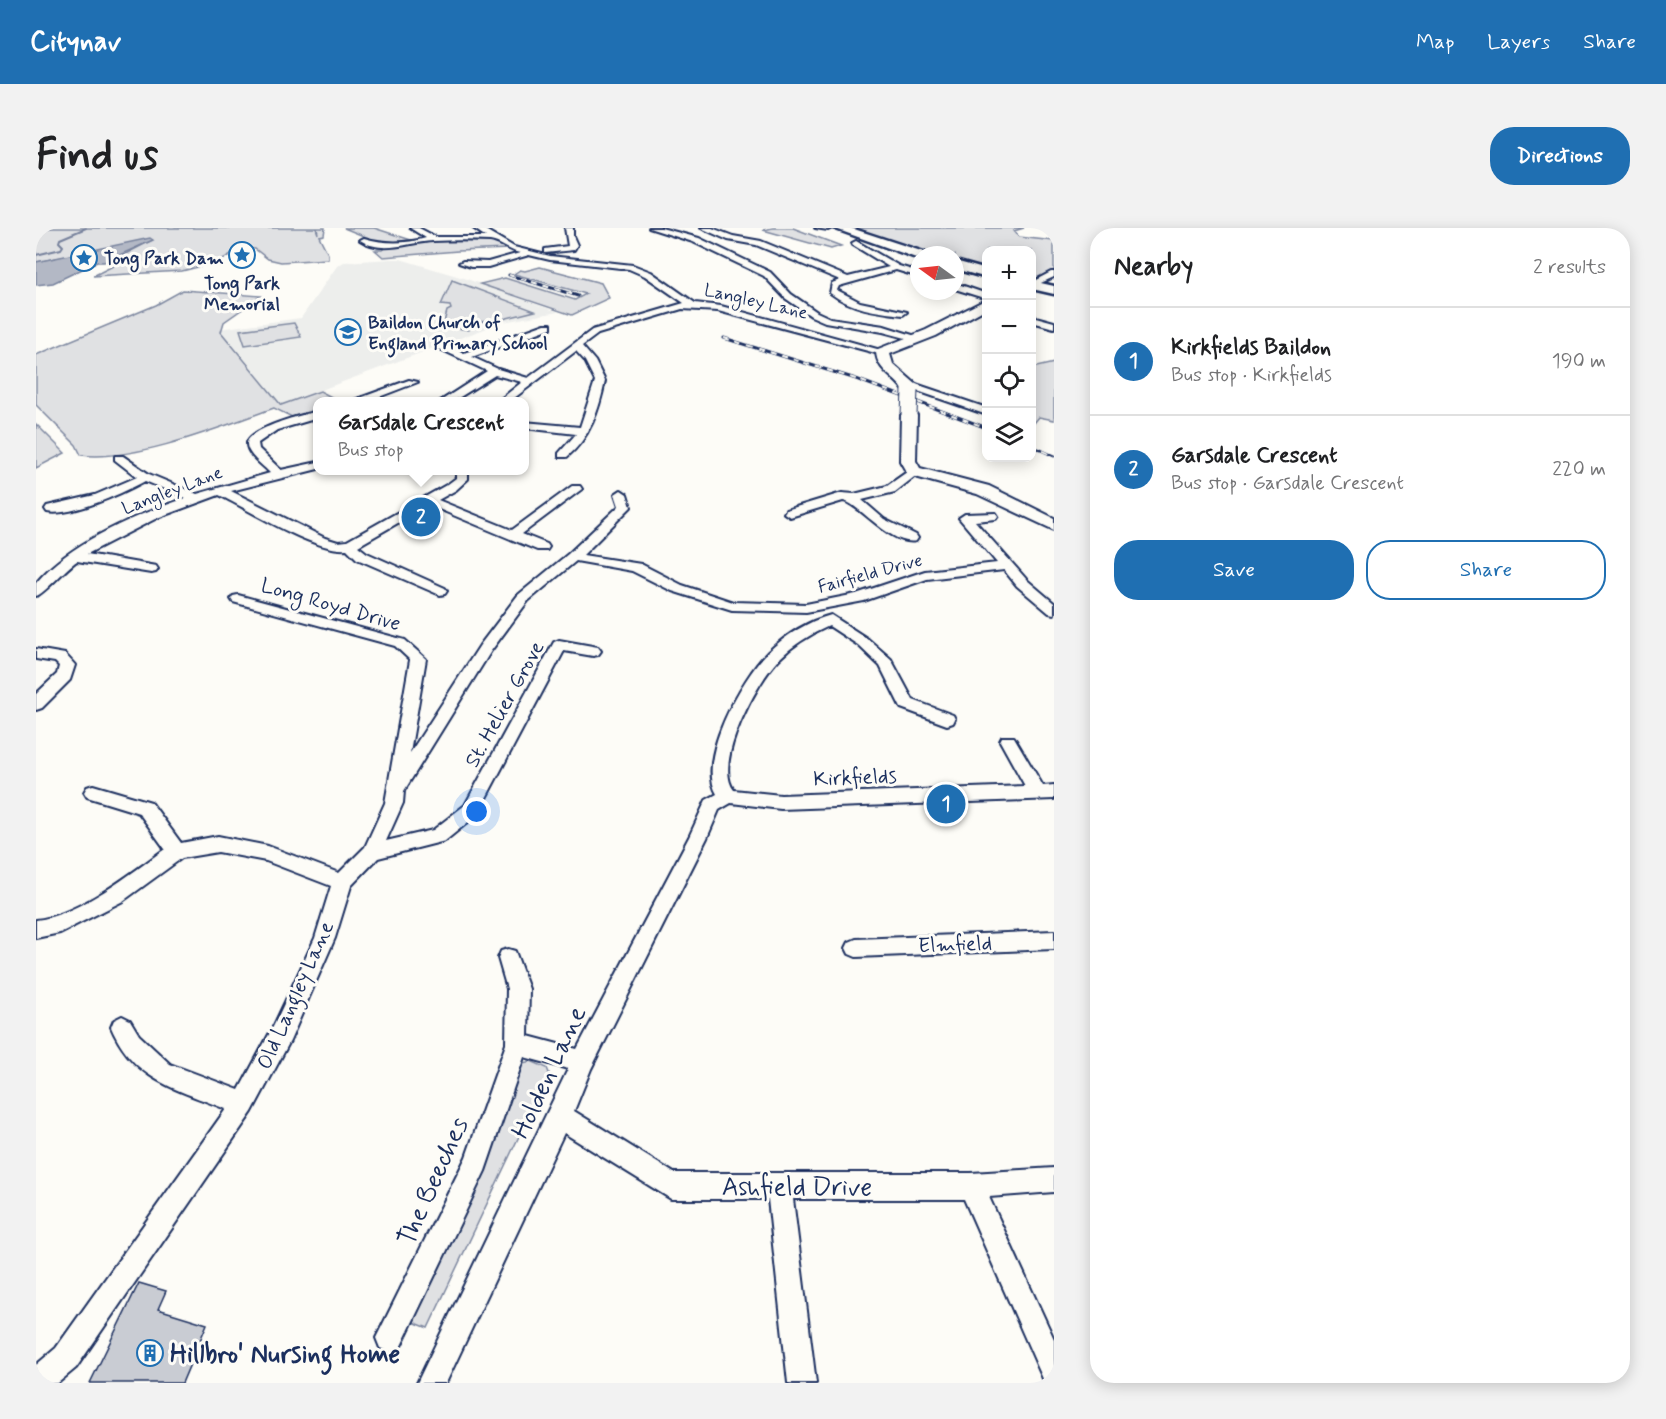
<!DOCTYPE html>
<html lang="en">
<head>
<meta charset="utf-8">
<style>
  body { margin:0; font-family:Mynerve,sans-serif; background:#f2f2f2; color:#202124 }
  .controls { position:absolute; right:18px; top:18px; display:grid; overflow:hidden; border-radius:12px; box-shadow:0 3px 15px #0003 }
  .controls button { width:54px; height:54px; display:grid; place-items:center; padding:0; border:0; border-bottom:2px solid #e0e0e0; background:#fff; color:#202124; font:30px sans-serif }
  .compass { position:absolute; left:874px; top:18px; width:54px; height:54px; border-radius:50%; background:#fff; box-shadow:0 3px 15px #0003; rotate:285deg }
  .you { position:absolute; left:441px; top:584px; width:21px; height:21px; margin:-15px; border:4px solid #fff; border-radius:50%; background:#1a73e8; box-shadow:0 0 0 9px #1a73e833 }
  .badge { display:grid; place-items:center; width:39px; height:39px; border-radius:50%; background:#1f6fb2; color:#fff; font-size:20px; font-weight:700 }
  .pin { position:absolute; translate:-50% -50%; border:3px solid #fff; box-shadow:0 2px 6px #0006 }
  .popup { position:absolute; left:277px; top:169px; width:216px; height:78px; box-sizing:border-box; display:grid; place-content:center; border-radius:12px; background:#fff; filter:drop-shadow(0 2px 4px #0005); font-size:20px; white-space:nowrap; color:#757577 }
  .popup b { font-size:22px; color:#202124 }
  .popup::after { content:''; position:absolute; left:50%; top:100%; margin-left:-12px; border:12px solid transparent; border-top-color:#fff }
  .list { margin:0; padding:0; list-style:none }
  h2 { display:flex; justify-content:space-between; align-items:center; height:78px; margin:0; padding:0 24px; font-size:26px }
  h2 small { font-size:20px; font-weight:400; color:#757577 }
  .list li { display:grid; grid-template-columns:39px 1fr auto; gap:18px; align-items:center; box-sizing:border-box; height:108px; padding:0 24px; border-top:2px solid #e0e0e0 }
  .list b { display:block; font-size:22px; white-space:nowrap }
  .list p { margin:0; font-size:20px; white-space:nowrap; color:#757577 }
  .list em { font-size:20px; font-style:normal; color:#757577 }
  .actions { display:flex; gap:12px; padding:18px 24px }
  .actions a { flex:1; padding:14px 0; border:2px solid #1f6fb2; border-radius:24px; text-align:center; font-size:21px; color:#1f6fb2 }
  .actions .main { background:#1f6fb2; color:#fff }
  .icon { flex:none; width:33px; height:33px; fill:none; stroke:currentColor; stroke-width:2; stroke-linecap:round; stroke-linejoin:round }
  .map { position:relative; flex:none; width:1018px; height:1155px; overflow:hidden; border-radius:24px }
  header { display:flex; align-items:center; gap:36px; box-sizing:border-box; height:84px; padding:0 30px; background:#1f6fb2; color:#fff }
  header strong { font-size:28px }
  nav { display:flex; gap:33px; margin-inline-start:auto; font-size:21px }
  .intro { display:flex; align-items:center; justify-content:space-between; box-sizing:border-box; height:144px; padding:0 36px }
  h1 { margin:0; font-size:42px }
  .button { padding:15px 27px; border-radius:24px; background:#1f6fb2; color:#fff; font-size:21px; font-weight:700 }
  main { display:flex; gap:36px; padding:0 36px }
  aside { flex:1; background:#fff; border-radius:24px; box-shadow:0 3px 15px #0003 }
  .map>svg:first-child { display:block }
</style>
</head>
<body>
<header>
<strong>Citynav</strong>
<nav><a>Map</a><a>Layers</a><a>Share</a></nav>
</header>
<div class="intro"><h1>Find us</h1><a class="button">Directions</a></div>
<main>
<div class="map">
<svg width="1018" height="1155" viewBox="0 0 1018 1155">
  <rect width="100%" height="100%" fill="#fdfcf7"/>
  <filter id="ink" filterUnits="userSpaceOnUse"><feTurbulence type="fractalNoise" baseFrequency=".0167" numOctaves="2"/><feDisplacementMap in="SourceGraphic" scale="12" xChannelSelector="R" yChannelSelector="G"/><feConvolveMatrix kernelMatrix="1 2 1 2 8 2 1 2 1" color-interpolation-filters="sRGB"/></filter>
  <g filter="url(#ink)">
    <polygon fill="#edeeec" points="355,31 364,31 431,51 522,84 467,94 245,177 182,101 265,90 301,38 308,34"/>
    <g fill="#e0e1e3" stroke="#7e88a0" stroke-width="1.5">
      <polygon points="0,0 280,0 282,6 281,0 289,0 288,7 283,8 292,26 292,31 245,34 232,31 219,21 205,20 182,34 146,43 57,48 87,33 76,33 116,12 0,34"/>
      <polygon points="308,0 338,0 378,13 347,16"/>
      <polygon points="737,0 757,0 805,18 795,21 727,2"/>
      <polygon points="815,0 988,0 978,3 983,9 1018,13 1018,45 996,54 996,22 951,22 950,43 919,34 919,27 895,27"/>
      <polygon points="396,13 459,14 471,21 422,23 347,29 339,22 346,22 351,18"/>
      <polygon points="504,39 565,55 573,70 536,87 444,56 469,50 539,72 550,66 478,46 484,42 489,43"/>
      <polygon points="416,52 499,83 459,93 437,94 433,102 407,98 411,83 415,81 414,78 405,77"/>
      <path d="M147,62L225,68L188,94L185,104L245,177L284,163L303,173L282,174L281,183L258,190L238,180C185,199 99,234 45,227L40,217L0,177V127L120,77Z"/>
      <polygon points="258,95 265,109 209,117 204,102"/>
      <polygon points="1018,135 1018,192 1003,189 998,195 996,194 996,140"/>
      <polygon points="0,196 29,225 0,240"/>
      <polygon points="495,833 511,840 513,845 392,1100 372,1092 481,841 487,835"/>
    </g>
    <polygon fill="#b3b8c5" stroke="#76819c" stroke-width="1.5" points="114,10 117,12 68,34 61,34 17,55 0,57 0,34"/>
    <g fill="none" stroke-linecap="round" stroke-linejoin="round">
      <polyline stroke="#76819c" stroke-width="2" points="0,27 25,21 27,18 23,14 24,11 50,0"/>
    </g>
    <polygon fill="#c9ccd3" stroke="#1b2f5e" stroke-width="1.5" points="103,1055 130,1063 122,1081 171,1096 146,1155 54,1155"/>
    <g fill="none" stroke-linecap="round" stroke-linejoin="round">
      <defs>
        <g id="street">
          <path d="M374,0H383L400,9H450L437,0H446L478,19L514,28L597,37L615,44L659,75L685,78L852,124L847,127L682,83L646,81L562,106L546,118L559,133L569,153C563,182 554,210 531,229H523V225L540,206L488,200V194L544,199L559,153L549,133L540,123L473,174H461L486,154L459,147L416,174H403L451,143L402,120V116H408L428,125L509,96H515V100L436,129L462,141L492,150L556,102L648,75L609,48L593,41L514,32L493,27L452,39H435L423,35L427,33L452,34L484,25C473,23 464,14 454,13C435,12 416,12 397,13C373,14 347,27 324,12L328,10C349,16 369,16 390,10Z"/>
          <polygon points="529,0 537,0 537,8 541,17 538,22 509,25 509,21 532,18"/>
          <polygon points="613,0 625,0 663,10 734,44 755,66 781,84 794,90 848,98 886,110 881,113 847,104 789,94 775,88 749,70 728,48 657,14"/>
          <path d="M665,0H676L697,8L725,13L812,49L853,39L817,17L816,15L820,13L863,38L883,44V49L860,42L803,58L801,62L824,74L871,84L867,87C841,84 815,81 794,65L796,55L804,52L720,17L692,12Z"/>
          <polygon points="779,0 796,0 792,2"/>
          <polygon points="1015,44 1018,44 1018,49 996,59 996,54"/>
          <polygon points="919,55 951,66 951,71 919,61"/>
          <polygon points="996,88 1018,94 1018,100 996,94"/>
          <polygon points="373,152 382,154 330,174 313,174"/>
          <polygon points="874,154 951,180 951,187 870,159 870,155"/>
          <path d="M282,183V190L241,202L222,215L223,221L245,242L282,234V241L195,263L289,310L302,314L311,313L412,256L420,250V242H432V251L420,262L402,272L476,302L536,258H544L546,261L486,306L511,316L513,319L511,322H501L393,277L322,318L331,325L409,360L411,363L409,366L404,367L321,331L311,321C278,324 214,282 183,267L121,290L51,326L120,338L122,341L120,344L115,345L41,333C31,339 7,367 0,368V355C34,314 100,287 150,270L109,253C87,265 35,289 11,284L9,281L11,278L59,267L101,249L79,232V228H87L113,246L161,266L234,245C227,237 211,227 211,216C210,201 269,186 282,183Z"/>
          <path d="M878,239L884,243L882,246L859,264L826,272L848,291L880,307L882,310L880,313C855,319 822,274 807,273L754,289L748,285L750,282L806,265L818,266L851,258Z"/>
          <path d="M585,262L591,266L595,279L547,327L605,336L646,357L697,374L770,376L820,366L889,343L961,335L923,290L929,286L960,285L962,288L960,291L939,293L991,352L1018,375V386L1013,385L981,358L968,342L891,351L828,373L770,384L696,382L636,363L596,343L540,333L492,373L455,423L368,563L367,575L350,613L397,602L429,577L518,414L523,412L562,419L565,423L562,427L557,428L528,423L441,587L409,613L342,630L315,658L299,710L254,813L216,884L40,1140L22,1155H0V1137L20,1120L190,881C141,861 98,853 75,799L78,792L86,788L94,792L103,807L134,836L203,862L238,797L279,710L295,658L230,633L182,624L146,630L87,673L24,705L0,710V692C43,687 94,646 129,621L103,585L51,569L48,564L51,559L57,557L115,574L145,615L182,608L232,618L303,645L329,619L349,575L374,432L359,418L197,374L195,371L197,368L202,367L369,412L390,431L374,525L444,417L482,367L532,326L583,278L579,266Z"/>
          <path d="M795,387L832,411L855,431L877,472L917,487L919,491L917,495L911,497L865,480L844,438L822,417L793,398C775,406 757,417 743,431C722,452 676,535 698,562L745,567L989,558L964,513L966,509H978L1007,558L1018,557V571L745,581L695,575L683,582L671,610L555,841L538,883L638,945H935L1018,940V964L953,969L1018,1111V1155L1008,1153L928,971H757L780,1155H752L732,971H635L528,905L410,1155H381L532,841L488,829L449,943L364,1120L354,1124L344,1120L340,1110L430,929L470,816L471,761L462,730L465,723L472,721L479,723L493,761L492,808L541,821L653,609L670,572L681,566C660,531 706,450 732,424C749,408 772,393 795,387Z"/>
          <polygon points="0,421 29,426 39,437 34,452 6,480 0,482 0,466 21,446 23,438 19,434 0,431"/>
          <polygon points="1018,703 1018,721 820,729 813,726 810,720 813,714 820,711"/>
        </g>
        <g id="secondary">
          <path d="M951,71V80L900,108L854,126L857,136L881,157L879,165H869C862,150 841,144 840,124L842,121L890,102Z"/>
          <polygon points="873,182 881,187 880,233 884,240 953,258 1018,290 1018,302 941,266 872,247 864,233 865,187"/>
        </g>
        <g id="primary">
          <polygon points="797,0 815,0 888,24 890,27 880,30"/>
          <polygon points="919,33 951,42 951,50 919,41"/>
          <polygon points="996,53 1018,58 1018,66 996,61"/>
        </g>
      </defs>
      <use href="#street" stroke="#1b2f5e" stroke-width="4"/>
      <use href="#secondary" stroke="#1b2f5e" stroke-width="4"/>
      <use href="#primary" stroke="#1b2f5e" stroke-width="5"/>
      <use href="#street" fill="#fdfcf7" fill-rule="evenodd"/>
      <use href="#secondary" fill="#fdfcf7" fill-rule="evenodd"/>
      <use href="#primary" fill="#fdfcf7" fill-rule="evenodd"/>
      <defs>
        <g id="rail">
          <polyline points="473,47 542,68"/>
          <polyline points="688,110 820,151 951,200"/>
          <polyline points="996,218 1018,228"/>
        </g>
      </defs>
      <use href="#rail" stroke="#1b2f5e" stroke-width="3"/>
      <use href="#rail" stroke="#fdfcf7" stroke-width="2" stroke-dasharray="6" stroke-linecap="butt"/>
      <defs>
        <polyline id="secondary-bridge" points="873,187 874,162"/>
      </defs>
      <use href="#secondary-bridge" stroke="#1b2f5e" stroke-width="17" stroke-linecap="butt"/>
      <use href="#secondary-bridge" stroke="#fdfcf7" stroke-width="15"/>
    </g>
  </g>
  <defs>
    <symbol id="sight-ring" viewBox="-11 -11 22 22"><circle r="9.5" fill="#fdfcf7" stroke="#1f6fb2" stroke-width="1.5"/><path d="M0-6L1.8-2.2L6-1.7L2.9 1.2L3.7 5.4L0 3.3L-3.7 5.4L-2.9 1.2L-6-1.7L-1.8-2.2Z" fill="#1f6fb2"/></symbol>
    <symbol id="school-ring" viewBox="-11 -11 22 22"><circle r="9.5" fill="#fdfcf7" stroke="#1f6fb2" stroke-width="1.5"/><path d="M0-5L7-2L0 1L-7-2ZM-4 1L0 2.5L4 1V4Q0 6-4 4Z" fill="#1f6fb2"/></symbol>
    <symbol id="building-ring" viewBox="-11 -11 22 22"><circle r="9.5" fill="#fdfcf7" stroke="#1f6fb2" stroke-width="1.5"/><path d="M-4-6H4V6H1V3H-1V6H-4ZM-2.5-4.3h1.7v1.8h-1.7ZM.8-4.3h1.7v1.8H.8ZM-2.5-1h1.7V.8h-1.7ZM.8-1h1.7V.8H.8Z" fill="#1f6fb2"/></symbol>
  </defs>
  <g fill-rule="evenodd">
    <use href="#sight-ring" x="191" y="12" width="30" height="30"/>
    <use href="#sight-ring" x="33" y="15" width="30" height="30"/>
    <use href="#school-ring" x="297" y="89" width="30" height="30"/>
    <use href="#building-ring" x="99" y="1110" width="30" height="30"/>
  </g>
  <g text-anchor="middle" stroke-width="6" stroke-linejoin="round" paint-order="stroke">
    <g font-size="18" font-weight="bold" fill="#1b2f5e" stroke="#fdfcf7" text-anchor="start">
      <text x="68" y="36">Tong Park Dam</text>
      <text x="206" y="61" text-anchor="middle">Tong Park<tspan x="206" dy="21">Memorial</tspan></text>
      <text x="332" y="100">Baildon Church of<tspan x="332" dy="21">England Primary School</tspan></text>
    </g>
    <g font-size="18" fill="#1b2f5e" stroke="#fdfcf7">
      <text transform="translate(720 73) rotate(13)" y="6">Langley Lane</text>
      <text transform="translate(136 262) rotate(-21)" y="6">Langley Lane</text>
      <text transform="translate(834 345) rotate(-15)" y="6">Fairfield Drive</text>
    </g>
    <g font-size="21" fill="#1b2f5e" stroke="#fdfcf7">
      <text transform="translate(295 376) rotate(16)" y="7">Long Royd Drive</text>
      <text transform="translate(468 476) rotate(-61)" y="7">St. Helier Grove</text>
      <text transform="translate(819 549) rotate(-2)" y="7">Kirkfields</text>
      <text transform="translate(919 716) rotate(-2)" y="7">Elmfield</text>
      <text transform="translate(259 767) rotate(-66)" y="7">Old Langley Lane</text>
    </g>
    <g font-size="26" fill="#1b2f5e" stroke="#fdfcf7">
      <text transform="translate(512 844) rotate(-65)" y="9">Holden Lane</text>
      <text transform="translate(396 953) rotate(-66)" y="9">The Beeches</text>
      <text x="761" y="967">Ashfield Drive</text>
    </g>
    <g font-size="26" font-weight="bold" fill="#1b2f5e" stroke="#fdfcf7" text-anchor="start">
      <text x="134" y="1134">Hillbro' Nursing Home</text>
    </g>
  </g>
</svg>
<div class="controls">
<button>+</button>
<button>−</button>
<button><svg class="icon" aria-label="locate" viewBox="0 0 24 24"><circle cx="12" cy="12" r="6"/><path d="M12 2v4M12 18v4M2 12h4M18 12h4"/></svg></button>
<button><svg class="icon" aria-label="layers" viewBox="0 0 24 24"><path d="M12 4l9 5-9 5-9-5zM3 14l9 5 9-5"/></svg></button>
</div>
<svg class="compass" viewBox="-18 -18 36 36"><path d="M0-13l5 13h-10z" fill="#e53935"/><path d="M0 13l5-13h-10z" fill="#757577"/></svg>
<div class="you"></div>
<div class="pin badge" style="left:910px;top:576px">1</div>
<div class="pin badge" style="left:385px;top:289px">2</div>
<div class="popup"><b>Garsdale Crescent</b>Bus stop</div>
</div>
<aside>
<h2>Nearby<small>2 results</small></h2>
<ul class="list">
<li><span class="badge">1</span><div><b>Kirkfields Baildon</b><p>Bus stop · Kirkfields</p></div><em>190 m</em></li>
<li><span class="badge">2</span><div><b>Garsdale Crescent</b><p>Bus stop · Garsdale Crescent</p></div><em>220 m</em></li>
</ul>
<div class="actions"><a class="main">Save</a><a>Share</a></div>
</aside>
</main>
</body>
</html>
